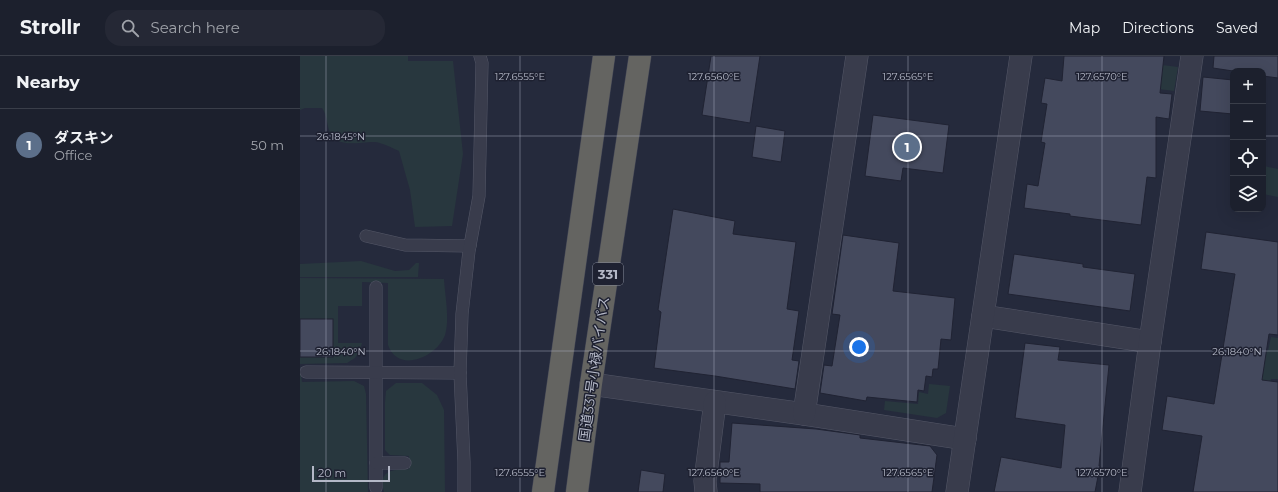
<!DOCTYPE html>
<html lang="en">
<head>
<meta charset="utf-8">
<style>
  body { margin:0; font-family:Montserrat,"Noto Sans JP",sans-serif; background:#252835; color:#f1f3f6 }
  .controls { position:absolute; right:12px; top:12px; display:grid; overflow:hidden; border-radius:8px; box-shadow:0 4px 16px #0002 }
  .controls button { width:36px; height:36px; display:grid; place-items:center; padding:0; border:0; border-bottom:1px solid #3a3e49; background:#1c202d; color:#f1f3f6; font:20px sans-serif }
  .scale { position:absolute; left:12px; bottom:10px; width:78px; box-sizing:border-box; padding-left:4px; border:2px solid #b4b8c7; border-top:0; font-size:11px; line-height:14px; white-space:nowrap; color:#b4b8c7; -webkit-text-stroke:3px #1e2131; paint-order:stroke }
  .you { position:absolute; left:559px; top:291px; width:14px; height:14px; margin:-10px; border:3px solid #fff; border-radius:50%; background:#1a73e8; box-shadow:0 0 0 6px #1a73e833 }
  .badge { display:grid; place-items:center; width:26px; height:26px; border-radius:50%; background:#2563eb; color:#fff; font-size:13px; font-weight:700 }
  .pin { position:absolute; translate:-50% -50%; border:2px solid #fff; box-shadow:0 1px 4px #0006 }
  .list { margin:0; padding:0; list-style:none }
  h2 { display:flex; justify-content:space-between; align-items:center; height:52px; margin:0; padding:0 16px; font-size:17px }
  h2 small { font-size:13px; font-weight:400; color:#a0a3aa }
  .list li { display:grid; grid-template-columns:26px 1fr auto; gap:12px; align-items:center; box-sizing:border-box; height:72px; padding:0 16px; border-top:1px solid #3a3e49 }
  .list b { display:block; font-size:15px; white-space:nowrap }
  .list p { margin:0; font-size:13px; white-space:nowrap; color:#a0a3aa }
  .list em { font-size:13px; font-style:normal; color:#a0a3aa }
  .icon { flex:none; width:22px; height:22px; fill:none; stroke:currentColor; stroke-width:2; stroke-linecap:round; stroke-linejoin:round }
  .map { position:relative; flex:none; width:978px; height:436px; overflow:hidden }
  header { display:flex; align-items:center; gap:24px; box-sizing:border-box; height:56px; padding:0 20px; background:#1c202d; border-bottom:1px solid #3a3e49 }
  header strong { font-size:19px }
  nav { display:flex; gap:22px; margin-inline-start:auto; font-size:14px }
  .search { width:280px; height:36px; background:#252835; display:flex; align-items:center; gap:10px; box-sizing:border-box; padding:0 14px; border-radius:16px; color:#a0a3aa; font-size:15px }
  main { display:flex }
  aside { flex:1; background:#1c202d }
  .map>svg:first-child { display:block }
</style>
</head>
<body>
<header>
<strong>Strollr</strong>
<div class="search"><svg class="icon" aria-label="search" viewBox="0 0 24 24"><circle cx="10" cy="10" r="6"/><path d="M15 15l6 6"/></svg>Search here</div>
<nav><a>Map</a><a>Directions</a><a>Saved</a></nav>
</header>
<main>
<aside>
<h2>Nearby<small></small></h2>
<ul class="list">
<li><span class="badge" style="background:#5c6f8a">1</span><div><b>ダスキン</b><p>Office</p></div><em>50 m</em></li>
</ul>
</aside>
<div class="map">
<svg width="978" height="436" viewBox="0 0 978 436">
  <rect width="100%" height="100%" fill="#252a3c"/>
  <g fill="#28373e">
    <path d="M0,0H108V5H153L163,98L152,170L115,171L110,134L99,95C92,92 83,87 75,86C62,85 39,93 31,78C26,70 28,60 22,52H5L0,54Z"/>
    <polygon points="816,3 878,11 874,35 813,27"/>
    <polygon points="964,110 978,113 978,141 963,138"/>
    <polygon points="61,205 95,215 109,214 116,207 119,207 118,221 0,221 0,208"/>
    <path d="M0,222L144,223C145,240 150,264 145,279C137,301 98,318 88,289V227L62,226V250H38V287H62L60,294L55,302L47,307L0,308Z"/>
    <polygon points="971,281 978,282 978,323 971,323 968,348 952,293 968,295"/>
    <polygon points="0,310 2,326 54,325 64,330 66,338 68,436 0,436"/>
    <path d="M96,327H122L137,339L144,354L145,436H84C83,432 82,426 83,423C86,412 101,414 109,413V400L90,399L85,394V346L86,335Z"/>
    <polygon points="629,328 650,330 646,357 637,362 584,354 585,345 618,348 619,336 628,338"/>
  </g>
  <g fill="#44495d" stroke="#202333">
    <polygon points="411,0 460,0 450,67 402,59"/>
    <polygon points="764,0 864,0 860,37 872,38 869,63 856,61 856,122 847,121 841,169 770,160 770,158 724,152 727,128 738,130 745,87 741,86 747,48 741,47 745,22 762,25"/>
    <polygon points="914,0 978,0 978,22 963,20 963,15 933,15 913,12"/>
    <polygon points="903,21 933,24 933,58 900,55"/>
    <polygon points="573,59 649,69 643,117 603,112 601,125 565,120"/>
    <polygon points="456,70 485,75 481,106 452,101"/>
    <polygon points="373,153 435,165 433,178 496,186 487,253 499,255 492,304 499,305 495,333 415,320 354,312 361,256 358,254"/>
    <polygon points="906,176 978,186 978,279 969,278 962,324 978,326 978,436 893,436 902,380 862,374 867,340 914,348 935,218 901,213"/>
    <polygon points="543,179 599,187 593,235 655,242 651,284 641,283 638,313 633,313 632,321 626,320 624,335 618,334 617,346 567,341 566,345 520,337 524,309 532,310 540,259 532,258"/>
    <polygon points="714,198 783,208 783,211 835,218 830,255 708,238"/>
    <rect x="0" y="263" width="33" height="38"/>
    <polygon points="725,287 760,291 758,304 809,309 799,410 800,410 795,436 694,436 701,401 761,412 765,369 715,362"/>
    <polygon points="432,367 516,373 560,379 560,382 630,390 637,399 632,436 460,436 460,428 420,427 420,406 429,406"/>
    <polygon points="341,414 365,418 363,436 338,436"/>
  </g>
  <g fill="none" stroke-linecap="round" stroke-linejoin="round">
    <defs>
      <g id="service">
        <polyline points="66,180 105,189 170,190"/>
        <polyline points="76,231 76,432"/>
        <polyline points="6,316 160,317"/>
        <polyline points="76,407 105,407"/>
        <polyline points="164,436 164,406 160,317 162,258 169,195 179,140 182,7 180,0"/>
      </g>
      <g id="minor">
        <polyline points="683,260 850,286"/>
        <polyline points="291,328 504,358 665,383"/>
        <polyline points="504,358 557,0"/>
        <polyline points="406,436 405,425 415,346"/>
        <polyline points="830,436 850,286 892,0"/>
      </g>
      <polyline id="tertiary" points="657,436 721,0"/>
      <g id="trunk">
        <polyline points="243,436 304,0"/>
        <polyline points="277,436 291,328 340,0"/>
      </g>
    </defs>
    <use href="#service" stroke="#545767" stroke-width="13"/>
    <use href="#minor" stroke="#545767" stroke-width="23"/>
    <use href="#tertiary" stroke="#545767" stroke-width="23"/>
    <use href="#trunk" stroke="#414454" stroke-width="23"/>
    <use href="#service" stroke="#393c4c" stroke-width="12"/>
    <use href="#minor" stroke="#393c4c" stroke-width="22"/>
    <use href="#tertiary" stroke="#393c4c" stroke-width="22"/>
    <use href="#trunk" stroke="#646461" stroke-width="22"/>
  </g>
  <path fill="none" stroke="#b4b8c7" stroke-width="1" stroke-opacity="0.45" d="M26,0V436M220,0V436M414,0V436M608,0V436M802,0V436M0,80H933M963,80H978M0,295H978"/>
  <g text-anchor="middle" stroke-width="3" stroke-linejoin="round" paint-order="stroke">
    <rect fill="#1e2131" stroke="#878b9a" stroke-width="1" x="293" y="207" width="30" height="22" rx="3"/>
    <g font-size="13" font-weight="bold" fill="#b4b8c7">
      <text x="308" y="223">331</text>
    </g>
    <g font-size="14" fill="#b4b8c7" stroke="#1e2131">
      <text transform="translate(294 313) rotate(-82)" y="5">国道331号小禄バイパス</text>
    </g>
  </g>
  <g font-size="10" text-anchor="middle" fill="#b4b8c7" stroke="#1e2131" stroke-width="3" stroke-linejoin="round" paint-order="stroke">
    <text x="220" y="24">127.6555°E</text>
    <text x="414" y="24">127.6560°E</text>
    <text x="608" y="24">127.6565°E</text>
    <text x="802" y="24">127.6570°E</text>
    <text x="41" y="84">26.1845°N</text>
    <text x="41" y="299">26.1840°N</text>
    <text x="937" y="299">26.1840°N</text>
    <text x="220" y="420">127.6555°E</text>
    <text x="414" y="420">127.6560°E</text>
    <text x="608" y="420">127.6565°E</text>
    <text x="802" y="420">127.6570°E</text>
  </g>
</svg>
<div class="controls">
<button>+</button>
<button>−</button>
<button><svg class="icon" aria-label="locate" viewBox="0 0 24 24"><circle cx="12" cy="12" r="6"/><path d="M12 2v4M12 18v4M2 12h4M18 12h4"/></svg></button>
<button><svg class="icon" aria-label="layers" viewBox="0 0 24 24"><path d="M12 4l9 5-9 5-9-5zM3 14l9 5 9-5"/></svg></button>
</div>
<div class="scale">20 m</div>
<div class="you"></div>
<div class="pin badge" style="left:607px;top:91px;background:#5c6f8a">1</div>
</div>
</main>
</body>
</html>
